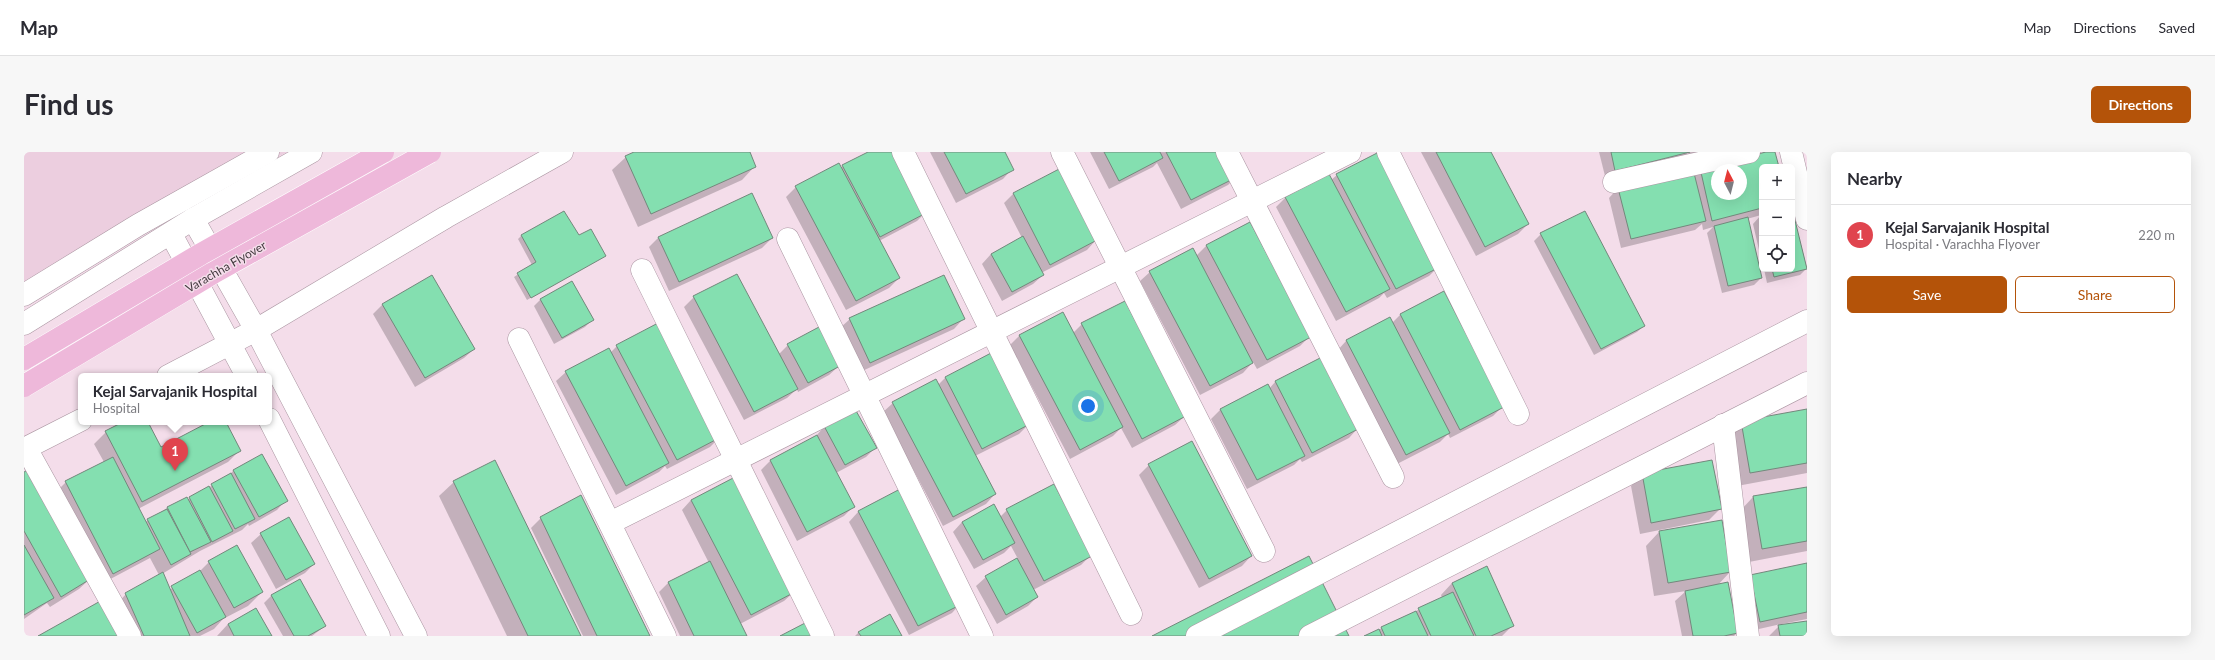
<!DOCTYPE html>
<html lang="en">
<head>
<meta charset="utf-8">
<style>
  body { margin:0; font-family:Lato,sans-serif; background:#f7f7f7; color:#2b2b33 }
  .controls { position:absolute; right:12px; top:12px; display:grid; overflow:hidden; border-radius:6px; box-shadow:0 4px 16px #0002 }
  .controls button { width:36px; height:36px; display:grid; place-items:center; padding:0; border:0; border-bottom:1px solid #e1e1e2; background:#fff; color:#2b2b33; font:20px sans-serif }
  .compass { position:absolute; left:1687px; top:12px; width:36px; height:36px; border-radius:50%; background:#fff; box-shadow:0 4px 16px #0002; rotate:353deg }
  .you { position:absolute; left:1064px; top:254px; width:14px; height:14px; margin:-10px; border:3px solid #fff; border-radius:50%; background:#1a73e8; box-shadow:0 0 0 6px #1a73e833 }
  .badge { display:grid; place-items:center; width:26px; height:26px; border-radius:50%; background:#b45309; color:#fff; font-size:13px; font-weight:700 }
  .pin { position:absolute; translate:-50% -33px; filter:drop-shadow(0 1px 2px #0008) }
  .pin::after { content:''; position:absolute; top:21px; width:14px; height:12px; background:inherit; clip-path:polygon(0 0,100% 0,50% 100%) }
  .popup { position:absolute; left:54px; top:221px; width:194px; height:52px; box-sizing:border-box; display:grid; place-content:center; border-radius:6px; background:#fff; filter:drop-shadow(0 1px 3px #0005); font-size:13px; white-space:nowrap; color:#7c7c81 }
  .popup b { font-size:15px; color:#2b2b33 }
  .popup::after { content:''; position:absolute; left:50%; top:100%; margin-left:-8px; border:8px solid transparent; border-top-color:#fff }
  .list { margin:0; padding:0; list-style:none }
  h2 { display:flex; justify-content:space-between; align-items:center; height:52px; margin:0; padding:0 16px; font-size:17px }
  h2 small { font-size:13px; font-weight:400; color:#7c7c81 }
  .list li { display:grid; grid-template-columns:26px 1fr auto; gap:12px; align-items:center; box-sizing:border-box; height:60px; padding:0 16px; border-top:1px solid #e1e1e2 }
  .list b { display:block; font-size:15px; white-space:nowrap }
  .list p { margin:0; font-size:13px; white-space:nowrap; color:#7c7c81 }
  .list em { font-size:13px; font-style:normal; color:#7c7c81 }
  .actions { display:flex; gap:8px; padding:12px 16px }
  .actions a { flex:1; padding:9px 0; border:1px solid #b45309; border-radius:6px; text-align:center; font-size:14px; color:#b45309 }
  .actions .main { background:#b45309; color:#fff }
  .icon { flex:none; width:22px; height:22px; fill:none; stroke:currentColor; stroke-width:2; stroke-linecap:round; stroke-linejoin:round }
  .map { position:relative; flex:none; width:1783px; height:484px; overflow:hidden; border-radius:6px }
  header { display:flex; align-items:center; gap:24px; box-sizing:border-box; height:56px; padding:0 20px; background:#fff; border-bottom:1px solid #e1e1e2 }
  header strong { font-size:19px }
  nav { display:flex; gap:22px; margin-inline-start:auto; font-size:14px }
  .intro { display:flex; align-items:center; justify-content:space-between; box-sizing:border-box; height:96px; padding:0 24px }
  h1 { margin:0; font-size:28px }
  .button { padding:10px 18px; border-radius:6px; background:#b45309; color:#fff; font-size:14px; font-weight:700 }
  main { display:flex; gap:24px; padding:0 24px }
  aside { flex:1; background:#fff; border-radius:6px; box-shadow:0 4px 16px #0002 }
  .map>svg:first-child { display:block }
</style>
</head>
<body>
<header>
<strong>Map</strong>
<nav><a>Map</a><a>Directions</a><a>Saved</a></nav>
</header>
<div class="intro"><h1>Find us</h1><a class="button">Directions</a></div>
<main>
<div class="map">
<svg width="1783" height="484" viewBox="0 0 1783 484">
  <rect width="100%" height="100%" fill="#f4ddea"/>
  <polygon fill="#eccedf" points="0,0 263,0 0,140"/>
  <g fill="#0003" fill-rule="evenodd">
    <polygon points="613,0 724,0 731,14 718,28 614,75 588,18 602,5"/>
    <polygon points="846,0 902,60 893,69 855,89 875,126 865,136 822,158 762,45 772,35 816,16"/>
    <polygon points="906,0 979,0 988,17 979,27 932,51"/>
    <polygon points="1066,0 1201,0 1213,24 1204,33 1157,57 1133,11 1129,15 1085,37"/>
    <polygon points="1397,0 1466,0 1504,72 1494,82 1452,104"/>
    <polygon points="1575,0 1686,0 1665,5 1664,1 1656,10 1582,28"/>
    <path d="M1746,0H1750L1754,15H1738V111L1729,72L1737,63L1723,67L1737,126L1730,133L1698,141L1683,81L1689,75L1679,78L1678,72L1671,78L1597,96L1585,46L1594,36ZM1693,18H1717V42H1693Z"/>
    <polygon points="1036,18 1072,88 1063,98 1017,121 1019,123 1009,132 978,149 958,112 967,102 998,86 980,51 989,42"/>
    <polygon points="1313,23 1415,114 1405,124 1363,146 1360,141 1355,146 1312,169 1252,55 1262,45 1307,28"/>
    <polygon points="728,43 748,86 738,96 645,139 625,95 634,86"/>
    <polygon points="1768,57 1783,116 1776,123 1743,131 1740,117 1768,117"/>
    <polygon points="1517,82 1620,174 1613,180 1570,203 1510,89"/>
    <polygon points="497,84 555,85 581,103 503,148 490,125 508,113 494,87"/>
    <polygon points="1183,93 1285,185 1276,194 1233,217 1229,210 1219,221 1176,243 1116,129 1126,120 1172,104"/>
    <polygon points="408,124 450,197 440,206 391,235 349,162 358,153"/>
    <polygon points="1419,141 1479,254 1469,264 1426,286 1424,282 1416,290 1373,312 1313,199 1322,189 1366,167 1368,171 1376,163"/>
    <polygon points="670,145 755,202 764,193 795,176 815,214 805,223 774,240 773,237 763,246 720,268 660,155"/>
    <polygon points="517,147 568,168 561,175 530,192 510,154"/>
    <polygon points="826,167 939,167 930,177 836,220 816,176"/>
    <polygon points="1058,172 1161,264 1151,273 1108,296 1097,276 1089,284 1046,307 986,193 995,184 1049,181"/>
    <polygon points="593,194 696,285 686,295 643,317 641,314 635,320 592,343 532,229 542,220 586,201"/>
    <polygon points="1298,206 1334,276 1325,286 1278,310 1276,307 1270,313 1223,337 1187,267 1196,258 1243,233 1245,237 1251,230"/>
    <polygon points="922,225 1005,272 995,282 951,304 971,342 962,352 919,374 859,260 869,251 914,233"/>
    <polygon points="1783,258 1783,321 1713,334 1704,284 1718,270"/>
    <polygon points="101,270 122,270 136,296 187,270 201,270 216,298 204,310 114,357 121,370 143,356 163,348 203,325 210,318 262,348 253,358 225,374 224,372 218,378 176,399 138,422 145,438 174,421 185,410 238,440 224,454 199,467 190,477 176,484 104,484 91,454 102,442 135,423 126,406 77,432 31,341 42,330 80,310 70,292 82,280"/>
    <polygon points="800,275 852,295 842,305 812,321 829,355 820,364 773,389 737,318 746,309 791,285"/>
    <polygon points="1125,313 1227,404 1218,414 1175,436 1115,323"/>
    <polygon points="0,321 67,426 55,437 26,455 23,451 0,467"/>
    <polygon points="1618,322 1696,357 1685,368 1616,382 1607,334"/>
    <polygon points="430,330 556,484 483,484 415,344"/>
    <polygon points="1783,336 1783,399 1725,410 1716,359 1729,345"/>
    <polygon points="878,338 937,451 928,461 885,483 825,370 834,360"/>
    <polygon points="667,348 770,440 760,449 716,472 722,484 656,484 635,440 645,430 685,411 658,358"/>
    <polygon points="983,358 1066,404 1057,413 1009,438 1013,445 1004,454 973,472 952,434 962,425 994,407 987,394 980,401 950,417 929,380 938,370 976,365"/>
    <polygon points="517,366 624,484 559,484 507,376"/>
    <polygon points="1697,370 1706,420 1693,434 1713,481 1710,484 1658,484 1651,449 1662,439 1630,444 1622,394 1635,380"/>
    <polygon points="237,382 290,412 281,421 252,437 227,391"/>
    <polygon points="1783,412 1783,467 1758,472 1758,474 1783,470 1783,484 1745,484 1757,472 1726,479 1726,424"/>
    <polygon points="276,429 301,474 288,484 259,484 240,451 247,444"/>
    <polygon points="1428,431 1489,473 1478,484 1342,484 1418,446 1417,443"/>
    <polygon points="204,472 247,484 193,484"/>
    <polygon points="835,480 877,484 831,484"/>
  </g>
  <g fill="#84dfb0" stroke="#73887c" fill-rule="evenodd">
    <polygon points="610,0 726,0 732,15 627,62 601,4"/>
    <polygon points="844,0 872,0 904,60 856,85 818,13"/>
    <polygon points="920,0 981,0 990,18 942,42"/>
    <polygon points="1080,0 1136,0 1139,6 1095,29"/>
    <polygon points="1142,0 1202,0 1215,24 1167,48"/>
    <polygon points="1355,0 1416,115 1372,137 1312,22"/>
    <polygon points="1412,0 1467,0 1505,72 1461,95"/>
    <polygon points="1587,0 1666,0 1591,19"/>
    <path d="M1742,0H1751L1755,15H1738V56L1688,69L1676,16ZM1693,18H1717V42H1693Z"/>
    <polygon points="815,11 876,126 832,149 771,34"/>
    <polygon points="1037,16 1073,88 1026,113 989,41"/>
    <polygon points="1669,17 1682,69 1607,87 1594,36"/>
    <polygon points="1305,22 1366,137 1322,160 1261,45"/>
    <polygon points="728,41 749,86 655,130 634,85"/>
    <polygon points="1768,56 1783,117 1750,125 1748,117 1768,117"/>
    <polygon points="540,59 555,83 567,77 582,104 507,146 493,121 512,110 497,83"/>
    <polygon points="1561,59 1621,174 1577,197 1516,81"/>
    <polygon points="1724,65 1738,126 1704,134 1690,74"/>
    <polygon points="1226,70 1287,185 1243,208 1182,93"/>
    <polygon points="999,84 1020,123 988,140 967,102"/>
    <polygon points="1169,96 1229,211 1186,234 1125,119"/>
    <polygon points="713,122 774,237 730,260 669,144"/>
    <polygon points="408,123 451,197 401,226 358,152"/>
    <polygon points="920,123 941,167 846,211 825,166"/>
    <polygon points="548,129 570,168 538,186 516,147"/>
    <polygon points="1420,139 1480,255 1436,278 1376,162"/>
    <polygon points="1101,149 1162,264 1118,287 1057,171"/>
    <polygon points="1039,160 1099,275 1056,298 995,183"/>
    <polygon points="1366,165 1426,281 1382,303 1322,188"/>
    <polygon points="636,170 697,285 653,308 592,193"/>
    <polygon points="795,175 816,214 784,231 763,192"/>
    <polygon points="585,196 645,311 602,334 541,219"/>
    <polygon points="969,200 1006,272 958,297 921,225"/>
    <polygon points="1298,205 1336,276 1288,301 1251,229"/>
    <polygon points="912,227 972,342 929,365 868,250"/>
    <polygon points="1244,232 1281,304 1233,328 1196,257"/>
    <polygon points="831,257 853,296 821,313 800,274"/>
    <polygon points="1783,257 1783,311 1726,321 1717,269"/>
    <polygon points="99,270 124,270 137,295 185,270 202,270 217,299 118,350 81,279"/>
    <polygon points="793,283 831,355 783,380 746,308"/>
    <polygon points="1168,289 1228,404 1185,427 1124,312"/>
    <polygon points="238,302 264,349 235,365 209,318"/>
    <polygon points="89,305 136,397 89,422 41,329"/>
    <polygon points="471,308 557,484 504,484 429,329"/>
    <polygon points="1688,308 1698,357 1627,371 1618,321"/>
    <polygon points="8,316 68,426 37,445 0,379 0,320"/>
    <polygon points="207,321 231,367 211,377 187,332"/>
    <polygon points="711,325 771,440 727,463 667,348"/>
    <polygon points="1030,332 1068,404 1020,429 982,357"/>
    <polygon points="185,334 209,379 188,390 165,345"/>
    <polygon points="1783,335 1783,389 1738,397 1729,344"/>
    <polygon points="878,336 938,452 894,474 834,359"/>
    <polygon points="557,343 626,484 573,484 516,365"/>
    <polygon points="163,345 187,390 166,400 143,355"/>
    <polygon points="970,352 991,391 959,408 938,370"/>
    <polygon points="143,357 167,402 147,413 123,367"/>
    <polygon points="265,365 291,412 262,428 236,381"/>
    <polygon points="1698,368 1707,420 1644,431 1635,379"/>
    <polygon points="0,393 30,446 0,463"/>
    <polygon points="213,393 239,440 210,456 184,409"/>
    <polygon points="1285,404 1325,484 1128,484"/>
    <polygon points="993,406 1014,445 982,463 961,424"/>
    <polygon points="686,409 723,484 670,484 644,430"/>
    <polygon points="1783,411 1783,460 1736,470 1726,423"/>
    <polygon points="1463,414 1490,474 1467,484 1452,484 1428,431"/>
    <polygon points="176,418 202,465 173,481 147,434"/>
    <polygon points="139,420 166,484 120,484 101,441"/>
    <polygon points="276,427 302,474 284,484 270,484 247,443"/>
    <polygon points="1704,430 1714,481 1700,484 1669,484 1661,439"/>
    <polygon points="1429,440 1450,484 1407,484 1394,456"/>
    <polygon points="80,447 101,484 14,484"/>
    <polygon points="232,456 248,484 210,484 204,472"/>
    <polygon points="1392,459 1404,484 1361,484 1357,475"/>
    <polygon points="866,462 878,484 837,484 834,480"/>
    <polygon points="1783,469 1783,484 1756,484 1754,473"/>
    <polygon points="783,470 790,484 756,484"/>
    <polygon points="1355,477 1358,484 1340,484"/>
  </g>
  <g fill="none" stroke-linecap="round" stroke-linejoin="round">
    <defs>
      <g id="minor">
        <polyline points="879,0 1107,462"/>
        <polyline points="1038,0 1240,399"/>
        <polyline points="1203,0 1369,325"/>
        <polyline points="1364,0 1494,262"/>
        <polyline points="1767,0 1783,67"/>
        <polyline points="1590,30 1725,0"/>
        <polyline points="169,67 232,178 392,484"/>
        <polyline points="147,82 223,224"/>
        <polyline points="764,87 958,484"/>
        <polyline points="618,118 799,484"/>
        <polyline points="0,143 114,73 244,0"/>
        <polyline points="0,172 169,67 287,0"/>
        <polyline points="495,187 641,484"/>
        <polyline points="144,224 232,178 422,65 538,0"/>
        <polyline points="245,267 355,484"/>
        <polyline points="1699,273 1724,484"/>
        <polyline points="2,296 106,484"/>
        <polyline points="0,297 57,268"/>
        <polyline points="586,371 1326,0"/>
        <polyline points="1173,484 1783,169"/>
        <polyline points="1286,484 1783,231"/>
      </g>
    </defs>
    <use href="#minor" stroke="#aa95a1" stroke-width="23"/>
    <use href="#minor" stroke="#fff" stroke-width="22"/>
    <defs>
      <g id="major-bridge">
        <polyline points="0,207 177,102 359,0"/>
        <polyline points="0,234 189,121 406,0"/>
      </g>
    </defs>
    <use href="#major-bridge" stroke="#fff" stroke-width="23" stroke-linecap="butt"/>
    <use href="#major-bridge" stroke="#eeb8da" stroke-width="22"/>
  </g>
  <g text-anchor="middle" stroke-width="3" stroke-linejoin="round" paint-order="stroke">
    <g font-size="12" fill="#42393e" stroke="#f4ddea">
      <text transform="translate(202 115) rotate(-30)" y="4">Varachha Flyover</text>
    </g>
  </g>
</svg>
<div class="controls">
<button>+</button>
<button>−</button>
<button><svg class="icon" aria-label="locate" viewBox="0 0 24 24"><circle cx="12" cy="12" r="6"/><path d="M12 2v4M12 18v4M2 12h4M18 12h4"/></svg></button>
</div>
<svg class="compass" viewBox="-18 -18 36 36"><path d="M0-13l5 13h-10z" fill="#e53935"/><path d="M0 13l5-13h-10z" fill="#7c7c81"/></svg>
<div class="you"></div>
<div class="pin badge" style="left:151px;top:319px;background:#e0444e">1</div>
<div class="popup"><b>Kejal Sarvajanik Hospital</b>Hospital</div>
</div>
<aside>
<h2>Nearby<small></small></h2>
<ul class="list">
<li><span class="badge" style="background:#e0444e">1</span><div><b>Kejal Sarvajanik Hospital</b><p>Hospital · Varachha Flyover</p></div><em>220 m</em></li>
</ul>
<div class="actions"><a class="main">Save</a><a>Share</a></div>
</aside>
</main>
</body>
</html>
